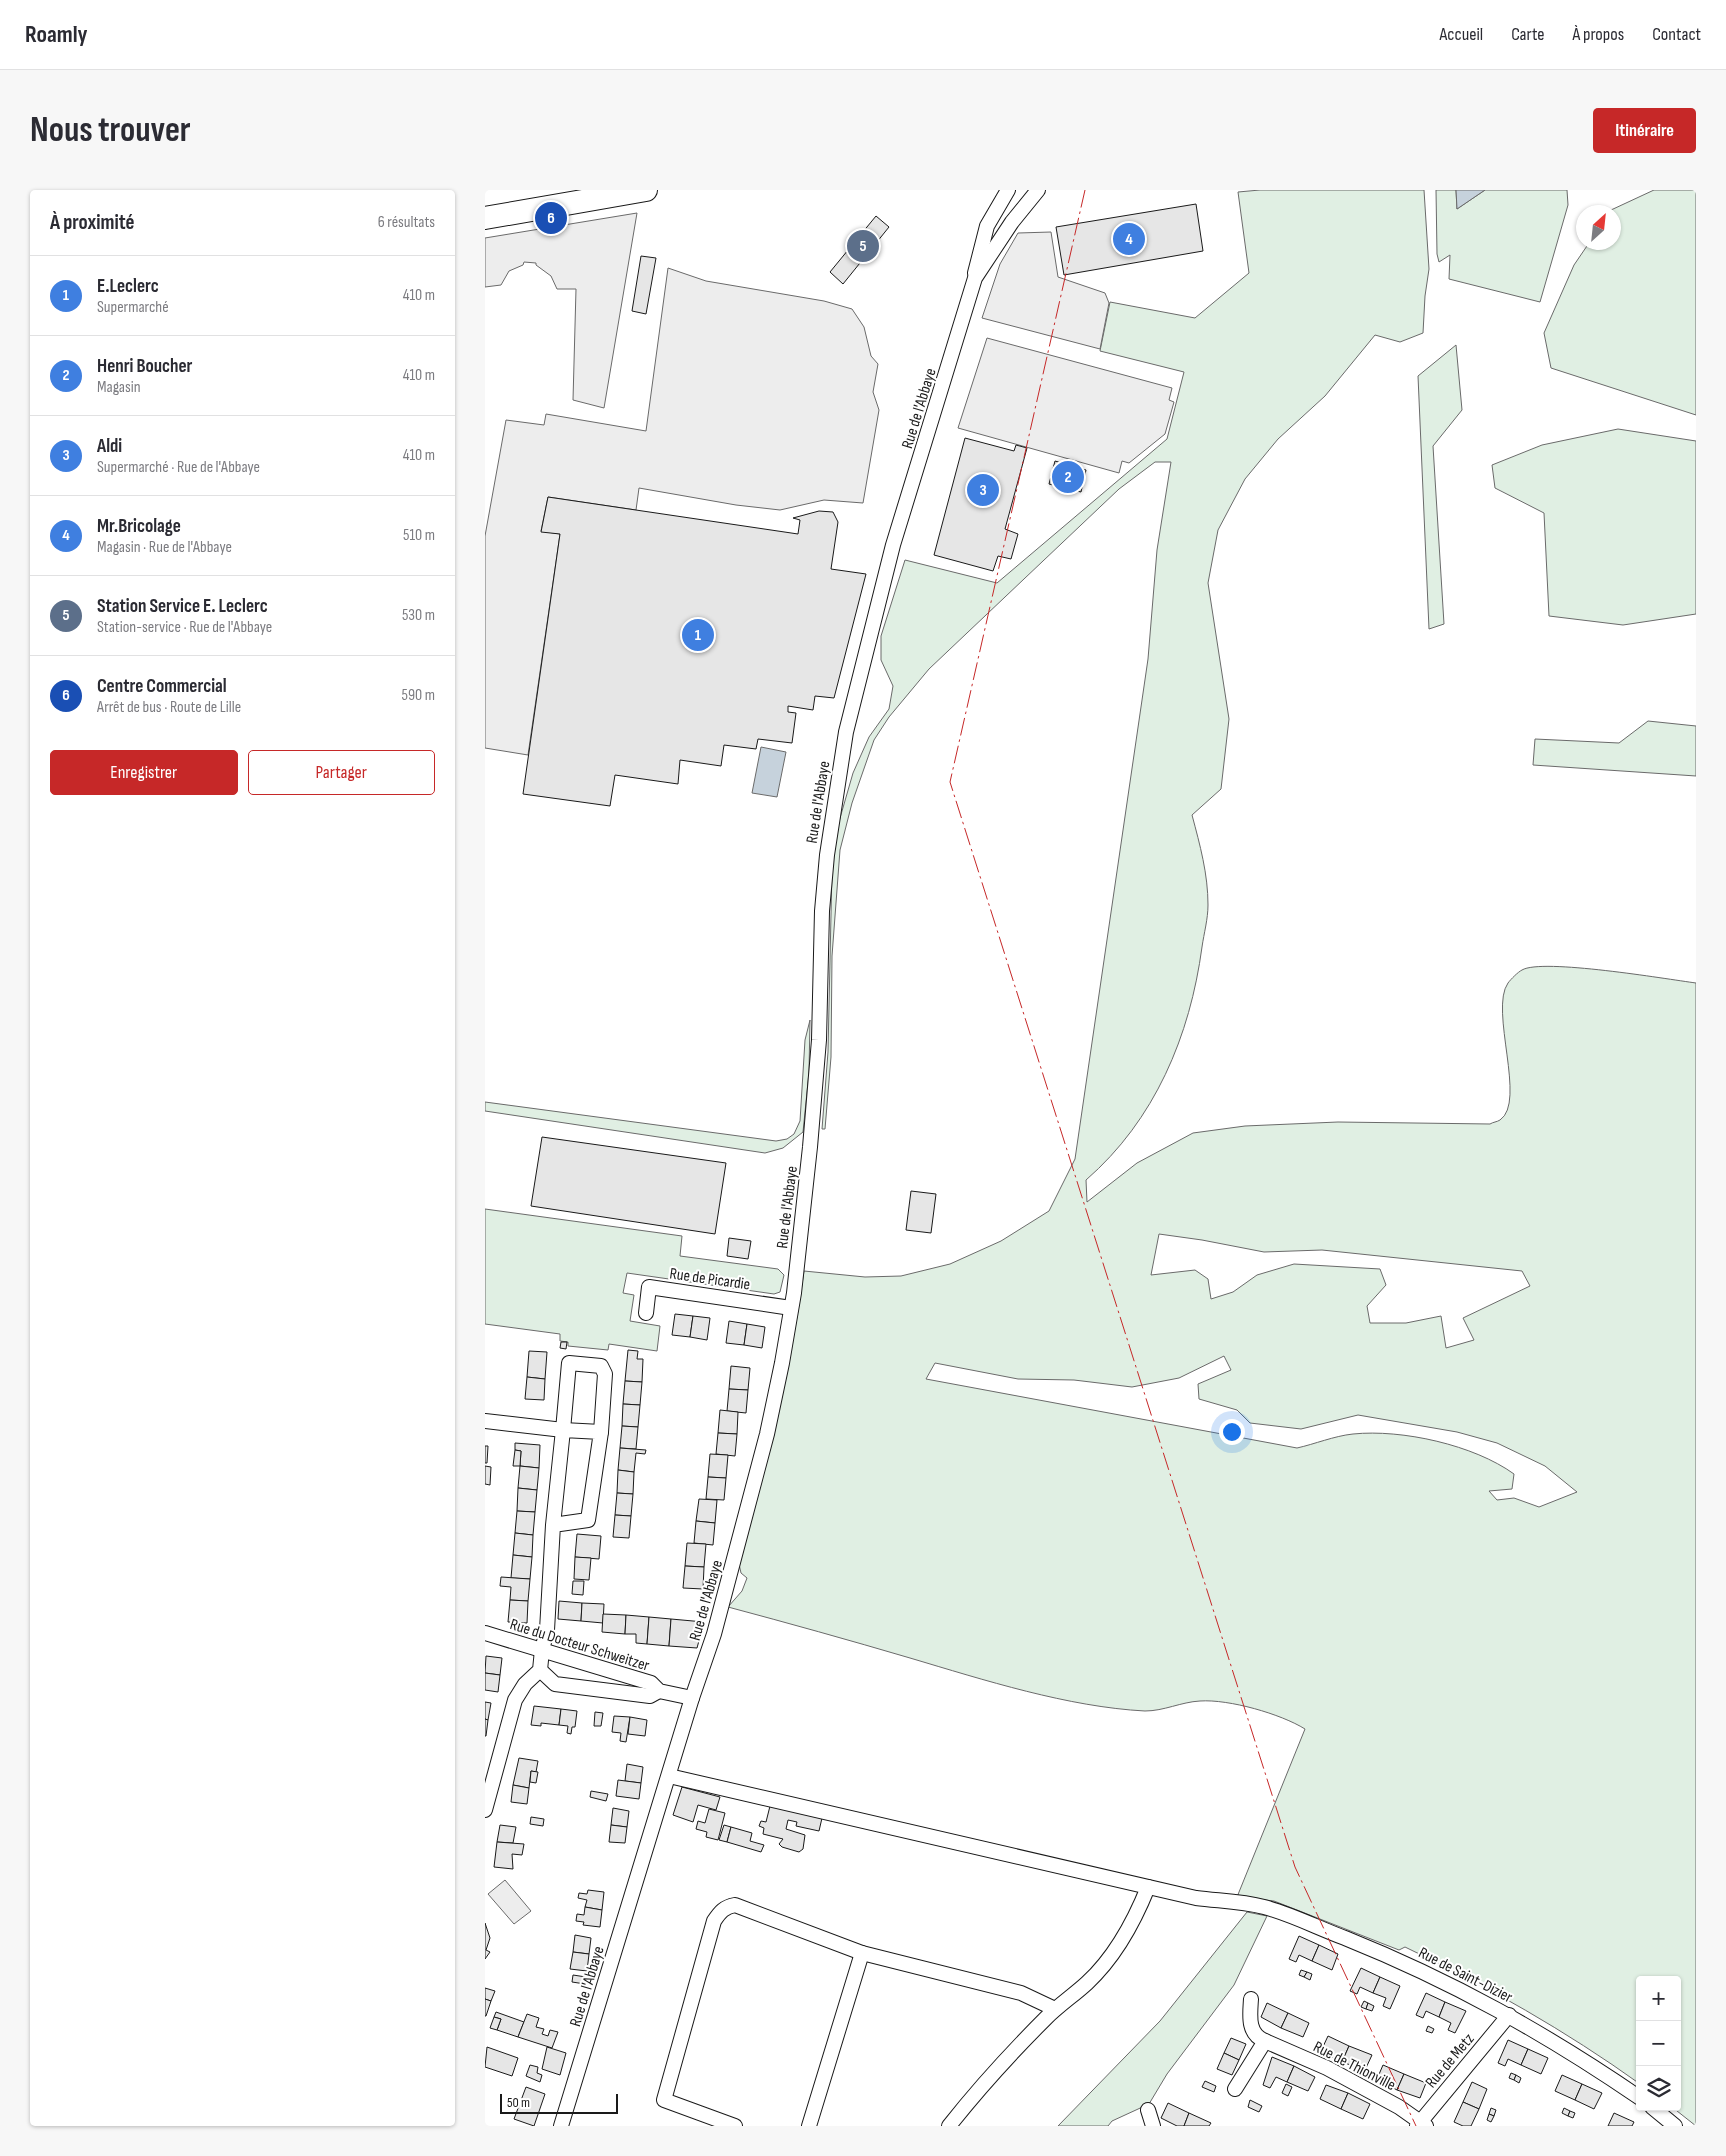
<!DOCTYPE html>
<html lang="fr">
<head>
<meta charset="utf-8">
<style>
  body { margin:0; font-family:"Sofia Sans Condensed",sans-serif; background:#f7f7f7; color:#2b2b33 }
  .controls { position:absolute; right:15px; bottom:15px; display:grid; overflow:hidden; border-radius:5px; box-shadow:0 1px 4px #0004 }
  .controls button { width:45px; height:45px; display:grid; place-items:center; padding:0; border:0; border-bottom:1px solid #e1e1e2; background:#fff; color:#2b2b33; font:25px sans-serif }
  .compass { position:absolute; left:1091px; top:15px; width:45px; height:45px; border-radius:50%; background:#fff; box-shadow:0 1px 4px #0004; rotate:27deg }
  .scale { position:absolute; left:15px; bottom:12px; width:118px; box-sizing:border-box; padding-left:5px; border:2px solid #1a1a1a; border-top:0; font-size:14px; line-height:18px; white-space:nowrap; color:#1a1a1a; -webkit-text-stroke:4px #fff; paint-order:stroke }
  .you { position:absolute; left:746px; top:1241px; width:18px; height:18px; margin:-12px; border:4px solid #fff; border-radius:50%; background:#1a73e8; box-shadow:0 0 0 8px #1a73e833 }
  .badge { display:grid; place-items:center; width:32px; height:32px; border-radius:50%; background:#c62828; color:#fff; font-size:16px; font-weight:700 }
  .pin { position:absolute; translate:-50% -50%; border:2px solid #fff; box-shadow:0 1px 5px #0006 }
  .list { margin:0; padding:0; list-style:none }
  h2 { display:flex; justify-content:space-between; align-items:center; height:65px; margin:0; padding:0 20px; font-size:21px }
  h2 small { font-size:16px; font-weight:400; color:#7c7c81 }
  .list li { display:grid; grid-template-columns:32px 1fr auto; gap:15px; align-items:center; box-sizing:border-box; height:80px; padding:0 20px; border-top:1px solid #e1e1e2 }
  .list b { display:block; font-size:19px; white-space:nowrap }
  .list p { margin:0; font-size:16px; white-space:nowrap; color:#7c7c81 }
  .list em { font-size:16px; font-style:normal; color:#7c7c81 }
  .actions { display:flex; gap:10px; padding:15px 20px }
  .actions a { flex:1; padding:11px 0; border:1px solid #c62828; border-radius:5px; text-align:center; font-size:18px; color:#c62828 }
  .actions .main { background:#c62828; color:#fff }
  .icon { flex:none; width:28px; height:28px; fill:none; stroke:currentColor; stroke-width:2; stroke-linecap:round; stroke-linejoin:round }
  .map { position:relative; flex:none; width:1211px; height:1936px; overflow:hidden; border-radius:5px }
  header { display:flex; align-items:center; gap:30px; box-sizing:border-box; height:70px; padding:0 25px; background:#fff; border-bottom:1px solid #e1e1e2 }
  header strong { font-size:24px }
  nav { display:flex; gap:28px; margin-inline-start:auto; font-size:18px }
  .intro { display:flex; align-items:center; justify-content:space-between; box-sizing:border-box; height:120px; padding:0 30px }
  h1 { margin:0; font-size:35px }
  .button { padding:12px 22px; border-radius:5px; background:#c62828; color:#fff; font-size:18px; font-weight:700 }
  main { display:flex; gap:30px; padding:0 30px }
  aside { flex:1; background:#fff; border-radius:5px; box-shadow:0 1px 4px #0004 }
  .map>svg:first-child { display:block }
</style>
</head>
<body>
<header>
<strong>Roamly</strong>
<nav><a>Accueil</a><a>Carte</a><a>À propos</a><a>Contact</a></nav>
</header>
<div class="intro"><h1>Nous trouver</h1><a class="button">Itinéraire</a></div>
<main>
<aside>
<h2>À proximité<small>6 résultats</small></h2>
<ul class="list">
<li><span class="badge" style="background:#3f7fe0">1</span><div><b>E.Leclerc</b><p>Supermarché</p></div><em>410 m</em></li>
<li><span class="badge" style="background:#3f7fe0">2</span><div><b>Henri Boucher</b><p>Magasin</p></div><em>410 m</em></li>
<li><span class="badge" style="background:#3f7fe0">3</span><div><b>Aldi</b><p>Supermarché · Rue de l'Abbaye</p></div><em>410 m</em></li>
<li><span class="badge" style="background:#3f7fe0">4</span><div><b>Mr.Bricolage</b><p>Magasin · Rue de l'Abbaye</p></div><em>510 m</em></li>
<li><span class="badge" style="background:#5c6f8a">5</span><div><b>Station Service E. Leclerc</b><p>Station-service · Rue de l'Abbaye</p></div><em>530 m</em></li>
<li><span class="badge" style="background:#1a4fb4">6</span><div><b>Centre Commercial</b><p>Arrêt de bus · Route de Lille</p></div><em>590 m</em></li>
</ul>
<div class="actions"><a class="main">Enregistrer</a><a>Partager</a></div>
</aside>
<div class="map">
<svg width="1211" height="1936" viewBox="0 0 1211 1936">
  <rect width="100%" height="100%" fill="#fff"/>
  <g fill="#e0efe3" stroke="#6a6a6a" fill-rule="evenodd">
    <path d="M775,0H939L944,79L940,106L938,143L915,152L890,145L840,206L793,249L760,289L733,340L723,393L744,529L736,599L707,625C715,655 723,684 723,715C723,729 719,743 717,757C705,846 670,930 601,990L602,1012L652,973L708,943L760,936L853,932L1005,934C1008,932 1012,932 1015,930C1042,912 1004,820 1023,793C1026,789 1033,782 1037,780C1057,768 1181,789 1211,793V1936L1187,1917H1192V1790H1155V1894C1081,1841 1002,1796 920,1757L914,1760L789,1711L752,1707L820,1539C796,1524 744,1509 715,1511C696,1512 679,1521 660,1521C583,1517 499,1490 425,1468C364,1450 303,1433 243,1417L257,1401L262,1388L256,1383L254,1374C281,1275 305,1183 319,1081L380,1087L416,1086L465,1074L516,1051L564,1021L590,969L663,469L672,360L686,272H670L634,299L444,479L404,527L389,550L367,613L355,660L347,766L346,867L340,939H337L343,862L347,679L353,635L368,583L384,547L404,519L408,496L396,470V446L420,370L512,393L682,249L699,182L615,161L625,112L710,128L764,83L753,2ZM674,1044L717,1050L779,1062L837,1060L1037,1081L1045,1096L978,1128L989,1150L961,1158L956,1126L921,1133H885L882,1116L901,1095L895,1079L809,1074L772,1085L748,1102L726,1109L723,1089L710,1080L666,1085ZM739,1166L746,1180L713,1194L714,1209L752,1220L765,1233L816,1239L873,1225L972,1242L1012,1253L1060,1276L1092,1302L1054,1317L1029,1308L1012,1310L1004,1301L1027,1299L1029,1284C989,1255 917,1239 868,1244C849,1246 830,1254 812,1258L441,1189L450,1173L533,1189L589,1190L647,1197L694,1188Z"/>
    <polygon points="951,0 971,0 972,19 1000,0 1082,0 1083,15 1055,112 964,89 965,65 954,72 952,64"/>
    <polygon points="1169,0 1211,0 1211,225 1066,178 1059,143 1089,75 1104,53 1128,52 1128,22 1124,22 1126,20"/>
    <polygon points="971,155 977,220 948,256 959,434 944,439 933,186"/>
    <polygon points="1133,239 1211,251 1211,424 1138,435 1064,426 1059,323 1010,298 1007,275 1057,255"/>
    <polygon points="1163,531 1211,536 1211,586 1048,575 1050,549 1134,553"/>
    <polygon points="325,830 324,882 318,942 298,958 280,963 0,921 0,912 291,951 302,949 309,944 315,931 320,850"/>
    <polygon points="0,1019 197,1046 195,1066 293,1079 299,1085 295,1102 289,1104 142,1083 138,1103 149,1105 145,1131 175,1136 172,1161 124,1154 123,1160 83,1156 83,1152 75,1151 75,1144 0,1134"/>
    <polygon points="762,1722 782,1726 749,1795 682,1884 664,1914 627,1931 623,1936 573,1936 675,1831"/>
  </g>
  <g fill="#ededed" stroke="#6a6a6a">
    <polygon points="152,23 119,218 88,210 91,99 72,99 66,86 51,75 51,73 39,72 38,75 24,81 16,95 0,97 0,48"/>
    <polygon points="566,42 573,87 620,103 624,113 615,159 497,128 515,74 533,43"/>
    <polygon points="183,78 221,91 339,111 367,119 379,137 386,166 393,174 388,202 394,220 378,313 339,310 295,320 251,315 154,298 151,320 63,307 56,341 75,344 43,565 0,558 0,346 21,230 59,235 61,224 161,241"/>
    <polygon points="502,148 687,198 684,210 689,212 680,244 644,273 637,271 634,283 473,238"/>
    <polygon points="20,1690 46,1721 29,1734 3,1704"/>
  </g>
  <g fill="#c6d2dc" stroke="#6a6a6a">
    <polygon points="971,0 1000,0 972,19"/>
    <polygon points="276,557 301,562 292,607 267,603"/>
  </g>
  <g fill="#e6e6e6" stroke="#1a1a1a">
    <polygon points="711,14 718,61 579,85 571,37"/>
    <polygon points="391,26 404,37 358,94 345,82"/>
    <polygon points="156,66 171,68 161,124 147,121"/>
    <polygon points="480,248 529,261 531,255 542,258 520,339 533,344 526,369 513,366 508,381 449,365"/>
    <polygon points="570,271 601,280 596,302 564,294"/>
    <polygon points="63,307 313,344 315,330 308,328 334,321 348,322 353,332 346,379 381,384 349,508 330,506 328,520 303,516 303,522 311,523 307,553 273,549 271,559 239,555 236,576 195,570 193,594 130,585 125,616 38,604 75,344 56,342"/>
    <polygon points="57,947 241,973 230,1044 46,1016"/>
    <polygon points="426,1001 451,1004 446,1043 421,1040"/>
    <polygon points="244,1048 266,1051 263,1069 242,1066"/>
    <polygon points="190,1124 208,1126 205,1147 187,1145"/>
    <polygon points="208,1126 225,1128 222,1150 205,1147"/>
    <polygon points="244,1131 262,1134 259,1155 241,1153"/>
    <polygon points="262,1134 280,1137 277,1158 259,1155"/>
    <polygon points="76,1152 82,1152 81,1159 75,1158"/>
    <polygon points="143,1160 153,1161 152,1169 158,1169 157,1192 140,1191"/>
    <polygon points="44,1161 62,1162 60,1189 42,1187"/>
    <polygon points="246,1176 265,1178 263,1200 244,1199"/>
    <polygon points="42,1187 60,1189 59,1210 40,1209"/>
    <polygon points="140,1191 157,1192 155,1215 138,1214"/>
    <polygon points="244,1199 263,1200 261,1223 242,1221"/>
    <polygon points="138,1214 155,1215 153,1237 137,1236"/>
    <polygon points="235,1220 253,1222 252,1244 233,1243"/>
    <polygon points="137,1236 153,1237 151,1259 135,1258"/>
    <polygon points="233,1243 252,1244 250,1266 231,1264"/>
    <polygon points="30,1253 55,1255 54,1278 35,1276 36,1261 30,1260"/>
    <polygon points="0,1256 3,1256 2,1273 0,1273"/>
    <polygon points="135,1258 161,1260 160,1264 151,1263 149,1282 133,1280"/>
    <polygon points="30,1260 36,1261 35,1276 28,1276"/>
    <polygon points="225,1264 243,1265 241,1288 223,1287"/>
    <polygon points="0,1276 6,1277 5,1295 0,1294"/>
    <polygon points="35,1276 54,1278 52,1300 33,1298"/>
    <polygon points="133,1280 149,1282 148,1304 132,1303"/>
    <polygon points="223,1287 241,1288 239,1310 221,1309"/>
    <polygon points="33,1298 52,1300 50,1322 32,1321"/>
    <polygon points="132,1303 148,1304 146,1326 130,1325"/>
    <polygon points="214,1309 232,1310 230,1333 211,1331"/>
    <polygon points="32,1321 50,1322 48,1345 30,1343"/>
    <polygon points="130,1325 146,1326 144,1348 128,1347"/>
    <polygon points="211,1331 230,1333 228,1355 209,1353"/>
    <polygon points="30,1343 48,1345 47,1367 28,1365"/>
    <polygon points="92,1344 116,1346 114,1369 90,1367"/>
    <polygon points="202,1353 221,1354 219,1377 200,1376"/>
    <polygon points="28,1365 47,1367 45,1389 26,1388"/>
    <polygon points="90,1367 106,1368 104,1390 89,1389"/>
    <polygon points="200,1376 219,1377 218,1399 198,1398"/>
    <polygon points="16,1387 45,1389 43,1411 25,1410 26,1397 15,1396"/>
    <polygon points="88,1391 99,1391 98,1405 87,1404"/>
    <polygon points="25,1410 43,1411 42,1433 23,1432"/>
    <polygon points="74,1411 97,1413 96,1431 73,1429"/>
    <polygon points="97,1413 119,1414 118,1433 96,1431"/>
    <polygon points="118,1424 141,1425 140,1444 117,1442"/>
    <polygon points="141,1425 164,1427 162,1454 151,1453 151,1444 140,1444"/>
    <polygon points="164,1427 186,1429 184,1456 162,1454"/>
    <polygon points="186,1429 219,1432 212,1458 184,1456"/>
    <polygon points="1,1466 17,1468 15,1485 0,1483"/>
    <polygon points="0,1483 15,1485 13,1502 0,1500"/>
    <polygon points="0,1512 6,1513 3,1530 0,1529"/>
    <polygon points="49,1516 76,1519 74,1535 56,1533 56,1536 46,1535"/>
    <polygon points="76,1519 92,1521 90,1537 87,1537 86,1544 82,1543 83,1536 74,1535"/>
    <polygon points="110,1522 118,1523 116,1536 109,1536"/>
    <polygon points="129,1526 145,1527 141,1552 135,1551 136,1543 127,1542"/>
    <polygon points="145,1527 162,1530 160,1546 143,1544"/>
    <polygon points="0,1529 3,1530 1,1546 0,1546"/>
    <polygon points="34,1568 53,1571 51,1582 46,1581 44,1598 28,1595"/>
    <polygon points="142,1574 158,1577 156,1593 140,1591"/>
    <polygon points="46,1581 53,1582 51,1593 45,1592"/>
    <polygon points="133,1590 156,1593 154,1609 131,1606"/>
    <polygon points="28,1595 44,1598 42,1614 26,1612"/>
    <polygon points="197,1597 235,1607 231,1620 213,1615 208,1632 188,1625"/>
    <polygon points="106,1601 123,1604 121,1611 105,1607"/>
    <polygon points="285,1616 337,1628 334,1641 311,1636 312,1632 303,1630 301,1639 320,1645 318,1659 314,1662 297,1657 294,1654 298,1649 278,1644 279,1638 274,1636 276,1631 281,1632"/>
    <polygon points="128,1618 144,1621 142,1637 126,1635"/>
    <polygon points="224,1619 240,1623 233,1650 221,1647 222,1642 211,1639 213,1631 220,1633"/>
    <polygon points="46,1627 59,1629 58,1636 45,1634"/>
    <polygon points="15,1635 31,1637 28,1653 12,1652"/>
    <polygon points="126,1635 142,1637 140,1653 124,1652"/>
    <polygon points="239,1635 246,1637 242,1652 234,1650"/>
    <polygon points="246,1637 267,1643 265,1651 279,1655 276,1662 242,1652"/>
    <polygon points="12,1652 39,1654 37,1665 27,1664 28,1679 9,1677"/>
    <polygon points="103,1700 119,1702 117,1720 100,1717 102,1710 93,1708 94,1703 102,1704"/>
    <polygon points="100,1717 117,1720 115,1737 98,1735 99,1732 91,1731 92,1724 99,1725"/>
    <polygon points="0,1733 5,1748 1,1760 5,1762 0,1769"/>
    <polygon points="90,1745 106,1748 104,1764 88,1762"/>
    <polygon points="814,1746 834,1755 827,1771 814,1765 811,1772 804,1769"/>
    <polygon points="834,1755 853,1764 847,1780 827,1771"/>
    <polygon points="88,1762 104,1764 102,1781 85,1779"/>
    <polygon points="876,1778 895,1787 888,1803 875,1797 872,1804 865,1801"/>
    <polygon points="816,1780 822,1782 819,1787 814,1785"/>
    <polygon points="822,1782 827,1784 825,1790 819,1787"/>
    <polygon points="88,1785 101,1787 100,1794 87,1792"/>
    <polygon points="895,1787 915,1796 905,1819 898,1816 901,1808 888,1803"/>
    <polygon points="0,1798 10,1801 6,1811 0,1809"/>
    <polygon points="941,1803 960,1812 954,1827 941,1821 938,1828 931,1825"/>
    <polygon points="0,1809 6,1811 1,1826 0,1826"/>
    <polygon points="879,1811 883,1813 881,1819 876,1817"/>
    <polygon points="960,1812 981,1821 970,1843 963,1840 966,1833 954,1827"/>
    <polygon points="782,1813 803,1823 796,1838 776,1827"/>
    <polygon points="883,1813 889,1816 887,1821 881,1819"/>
    <polygon points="11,1822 39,1832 33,1847 12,1840 16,1829 9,1827"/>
    <polygon points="803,1823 824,1833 818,1847 796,1838"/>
    <polygon points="42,1824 54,1828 51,1837 59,1839 57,1844 63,1846 65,1840 73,1842 67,1858 33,1847"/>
    <polygon points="9,1827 16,1829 12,1840 5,1838"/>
    <polygon points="943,1836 949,1839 947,1843 941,1841"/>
    <polygon points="843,1846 864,1856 857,1872 836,1861"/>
    <polygon points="746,1848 761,1854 754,1870 739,1863"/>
    <polygon points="1023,1850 1043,1859 1036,1875 1023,1869 1020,1876 1013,1873"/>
    <polygon points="864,1856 887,1865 880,1880 857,1872"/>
    <polygon points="2,1857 33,1868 27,1886 0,1877"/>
    <polygon points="62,1857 81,1863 75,1885 57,1879"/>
    <polygon points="1043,1859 1063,1868 1056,1884 1036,1875"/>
    <polygon points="739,1863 754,1870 747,1885 732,1879"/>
    <polygon points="787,1867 809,1876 802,1892 791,1887 785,1898 778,1895"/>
    <polygon points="45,1875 53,1877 52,1883 57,1885 55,1892 41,1886"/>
    <polygon points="898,1875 919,1884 912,1900 892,1889"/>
    <polygon points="809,1876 830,1887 823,1901 802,1892"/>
    <polygon points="1026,1883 1031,1885 1029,1890 1024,1888"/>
    <polygon points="919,1884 941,1893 935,1908 912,1900"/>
    <polygon points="1031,1885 1036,1888 1034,1893 1029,1890"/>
    <polygon points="1077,1885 1097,1894 1090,1910 1070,1901"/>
    <polygon points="720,1891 731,1896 729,1902 717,1897"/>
    <polygon points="987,1892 1002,1899 994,1919 978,1912"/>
    <polygon points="801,1894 807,1897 803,1906 797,1903"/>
    <polygon points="1097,1894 1117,1903 1109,1919 1090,1910"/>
    <polygon points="841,1895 863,1903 856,1919 835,1909"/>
    <polygon points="41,1897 60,1904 49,1936 29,1929"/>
    <polygon points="863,1903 885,1914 878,1929 856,1919"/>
    <polygon points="765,1910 777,1916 774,1922 763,1917"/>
    <polygon points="978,1912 994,1919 986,1936 978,1936 969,1932"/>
    <polygon points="683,1913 704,1923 699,1936 692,1936 676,1928"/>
    <polygon points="1006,1918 1011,1920 1009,1926 1004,1924"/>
    <polygon points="1079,1918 1085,1921 1083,1926 1077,1923"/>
    <polygon points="1085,1921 1090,1923 1088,1928 1083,1926"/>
    <polygon points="704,1923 726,1933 724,1936 699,1936"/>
    <polygon points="1129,1923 1149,1932 1147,1936 1123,1936"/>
    <polygon points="1004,1924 1009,1926 1006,1932 1002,1930"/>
  </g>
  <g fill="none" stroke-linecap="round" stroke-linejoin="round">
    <defs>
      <g id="minor">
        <polyline points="490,83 502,36 523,0"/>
        <polyline points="161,1123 164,1097 306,1118"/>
        <polyline points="0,1231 78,1240 84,1173 116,1176 120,1184 116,1242"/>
        <polyline points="0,1443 166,1493 174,1501 207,1508"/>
        <polyline points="55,1480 70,1494 165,1506 174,1501"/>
        <path d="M184,1586L711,1708C734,1711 756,1711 779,1717C806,1724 833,1738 860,1748C967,1791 1060,1843 1155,1908"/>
        <polyline points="0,1620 30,1510 40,1494 55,1480 57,1460 62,1440 68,1335 78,1240 116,1242 103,1330 68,1335"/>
        <polyline points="780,1851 842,1878 914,1917 941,1936"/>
        <path d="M750,1899L780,1851C762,1844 765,1825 766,1809"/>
        <polyline points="1167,1917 1190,1936"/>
        <polyline points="663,1920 668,1936"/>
        <polyline points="76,1936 207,1508 229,1444 282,1244 297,1173 309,1103 325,957 334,850 337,721 342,665 361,542 408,355 490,88 527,32 553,0"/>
        <path d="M250,1936L179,1910L229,1731C235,1722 239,1717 250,1715L377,1763L536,1803L570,1819"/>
        <polyline points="324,1936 377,1763"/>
        <path d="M464,1936C494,1898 527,1862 561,1828C574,1815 589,1805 602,1793C630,1767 649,1732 663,1697"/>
        <polyline points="932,1936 1024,1825"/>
      </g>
      <polyline id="primary" points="0,28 161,0"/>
    </defs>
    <use href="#minor" stroke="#1a1a1a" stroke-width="16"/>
    <use href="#primary" stroke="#1a1a1a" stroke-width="24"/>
    <use href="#minor" stroke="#fff" stroke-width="14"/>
    <use href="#primary" stroke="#fff" stroke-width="22"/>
    <polyline stroke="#c62828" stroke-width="1" stroke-dasharray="18 4 2.5 4" stroke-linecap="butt" points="600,0 465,592 810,1677 931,1936"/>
  </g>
  <g text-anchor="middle" stroke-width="4" stroke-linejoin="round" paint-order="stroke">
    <g font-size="16" fill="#1a1a1a" stroke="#fff">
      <text transform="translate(433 218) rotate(-73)" y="6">Rue de l'Abbaye</text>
      <text transform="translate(332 612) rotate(-81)" y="6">Rue de l'Abbaye</text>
      <text transform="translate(301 1017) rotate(-83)" y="6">Rue de l'Abbaye</text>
      <text transform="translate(225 1088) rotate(8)" y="6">Rue de Picardie</text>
      <text transform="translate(220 1410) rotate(-74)" y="6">Rue de l'Abbaye</text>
      <text transform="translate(95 1454) rotate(17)" y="6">Rue du Docteur Schweitzer</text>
      <text transform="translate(981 1784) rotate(27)" y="6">Rue de Saint-Dizier</text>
      <text transform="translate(101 1796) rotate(-73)" y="6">Rue de l'Abbaye</text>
      <text transform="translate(964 1870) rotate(-50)" y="6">Rue de Metz</text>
      <text transform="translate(870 1875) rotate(27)" y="6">Rue de Thionville</text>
    </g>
  </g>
</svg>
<div class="controls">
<button>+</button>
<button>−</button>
<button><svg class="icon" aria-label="layers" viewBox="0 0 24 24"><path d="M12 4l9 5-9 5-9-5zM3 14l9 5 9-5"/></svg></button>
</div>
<svg class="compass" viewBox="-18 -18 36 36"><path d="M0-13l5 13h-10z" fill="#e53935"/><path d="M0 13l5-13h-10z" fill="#7c7c81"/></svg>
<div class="scale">50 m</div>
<div class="you"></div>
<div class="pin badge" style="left:213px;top:445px;background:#3f7fe0">1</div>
<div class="pin badge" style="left:583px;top:287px;background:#3f7fe0">2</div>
<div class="pin badge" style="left:498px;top:300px;background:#3f7fe0">3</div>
<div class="pin badge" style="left:644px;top:49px;background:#3f7fe0">4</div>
<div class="pin badge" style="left:378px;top:56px;background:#5c6f8a">5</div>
<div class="pin badge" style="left:66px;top:28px;background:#1a4fb4">6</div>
</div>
</main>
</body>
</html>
